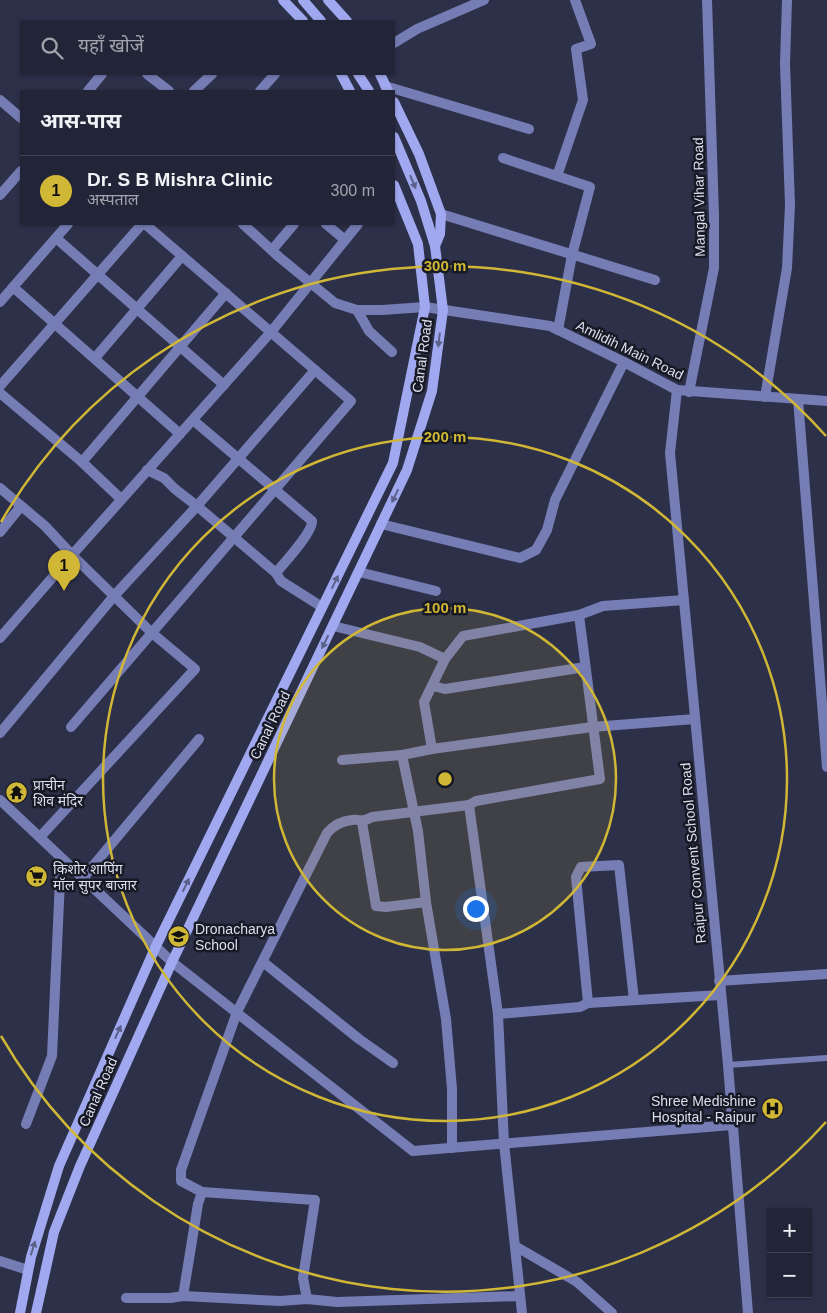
<!DOCTYPE html>
<html lang="hi">
<head>
<meta charset="utf-8">
<style>
  body { margin:0; font-family:Helvetica,"Noto Sans Devanagari",sans-serif; background:#2a2c3f; color:#f1f3f6 }
  .controls { position:absolute; right:15px; bottom:15px; display:grid; overflow:hidden; border-radius:0px; box-shadow:0 1px 4px #0004 }
  .controls button { width:45px; height:45px; display:grid; place-items:center; padding:0; border:0; border-bottom:1px solid #3f4152; background:#222437; color:#f1f3f6; font:25px sans-serif }
  .you { position:absolute; left:475px; top:908px; width:18px; height:18px; margin:-12px; border:4px solid #fff; border-radius:50%; background:#1a73e8; box-shadow:0 0 0 8px #1a73e833 }
  .badge { display:grid; place-items:center; width:32px; height:32px; border-radius:50%; background:#d0b736; color:#111; font-size:16px; font-weight:700 }
  .pin { position:absolute; translate:-50% -41px; filter:drop-shadow(0 1px 2px #0008) }
  .pin::after { content:''; position:absolute; top:26px; width:18px; height:15px; background:inherit; clip-path:polygon(0 0,100% 0,50% 100%) }
  .list { margin:0; padding:0; list-style:none }
  h2 { display:flex; justify-content:space-between; align-items:center; height:65px; margin:0; padding:0 20px; font-size:21px }
  h2 small { font-size:16px; font-weight:400; color:#a2a4ad }
  .list li { display:grid; grid-template-columns:32px 1fr auto; gap:15px; align-items:center; box-sizing:border-box; height:70px; padding:0 20px; border-top:1px solid #3f4152 }
  .list b { display:block; font-size:19px; white-space:nowrap }
  .list p { margin:0; font-size:16px; white-space:nowrap; color:#a2a4ad }
  .list em { font-size:16px; font-style:normal; color:#a2a4ad }
  .icon { flex:none; width:28px; height:28px; fill:none; stroke:currentColor; stroke-width:2; stroke-linecap:round; stroke-linejoin:round }
  .map { position:relative; flex:none; width:827px; height:1313px; overflow:hidden }
  .search { position:absolute; background:#222437; box-shadow:0 1px 4px #0004; left:20px; top:20px; width:375px; height:55px; display:flex; align-items:center; gap:12px; box-sizing:border-box; padding:0 18px; border-radius:0px; color:#a2a4ad; font-size:19px }
  .panel { position:absolute; background:#222437; box-shadow:0 1px 4px #0004; left:20px; top:90px; width:375px; height:135px; border-radius:0px }
  .map>svg:first-child { display:block }
</style>
</head>
<body>
<div class="map">
<svg width="827" height="1313" viewBox="0 0 827 1313">
  <rect width="100%" height="100%" fill="#2d3049"/>
  <g fill="none" stroke-linecap="round" stroke-linejoin="round">
    <polyline stroke="#767db5" stroke-width="6" points="728,1065 827,1058"/>
    <g stroke="#767db5" stroke-width="10">
      <polyline points="394,43 417,29 484,0"/>
      <polyline points="147,74 169,91"/>
      <polyline points="385,86 529,129"/>
      <polyline points="88,91 102,74"/>
      <polyline points="194,91 212,74"/>
      <polyline points="260,91 275,74"/>
      <polyline points="0,100 21,118"/>
      <polyline points="503,158 590,187 572,255 558,330"/>
      <polyline points="557,176 583,100 576,49 591,44 575,0"/>
      <polyline points="0,195 21,171"/>
      <polyline points="441,214 655,280"/>
      <polyline points="243,224 279,257 335,303 357,310 382,310 425,307 550,326 624,362 677,390 827,401"/>
      <polyline points="326,224 345,240"/>
      <polyline points="56,238 224,385"/>
      <polyline points="272,250 294,224"/>
      <polyline points="13,287 180,434"/>
      <polyline points="0,302 68,224"/>
      <polyline points="357,310 369,331 392,352"/>
      <polyline points="95,358 182,256"/>
      <polyline points="0,386 142,224"/>
      <polyline points="677,390 670,453 728,1065 748,1313"/>
      <polyline points="689,392 714,268 714,215 707,0"/>
      <polyline points="0,393 82,462 121,499"/>
      <polyline points="765,397 787,268 790,205 785,64 787,0"/>
      <polyline points="798,399 827,767"/>
      <path d="M193,420L312,521C313,532 284,563 276,573"/>
      <polyline points="82,462 226,293"/>
      <polyline points="147,470 164,478 175,489 197,506 276,573 281,581 322,607"/>
      <polyline points="0,488 45,526 72,555 152,633 195,669 40,837"/>
      <polyline points="381,524 520,558 536,550 547,530 555,500 624,362"/>
      <polyline points="0,532 21,506"/>
      <polyline points="359,572 436,591"/>
      <polyline points="333,626 420,647 445,659"/>
      <polyline points="0,638 72,555 271,332 358,224"/>
      <polyline points="433,686 445,689 585,667"/>
      <polyline points="71,727 351,401 145,224"/>
      <polyline points="0,733 114,596 197,506 315,370"/>
      <polyline points="432,749 424,702 445,659 463,636 579,615 603,606 684,600"/>
      <polyline points="402,755 418,831 426,902 446,1019 452,1089 452,1148"/>
      <polyline points="342,760 402,755 432,749 592,727 695,719"/>
      <polyline points="0,800 172,962 413,1151 732,1125"/>
      <polyline points="469,805 498,1014 504,1143 522,1313"/>
      <polyline points="362,822 376,906 386,907 426,902"/>
      <polyline points="83,878 199,739"/>
      <polyline points="263,962 359,1039 393,1063"/>
      <polyline points="719,981 827,974"/>
      <polyline points="588,1003 576,877 581,867 619,865 634,1000"/>
      <polyline points="498,1014 580,1007 588,1003 720,995"/>
      <polyline points="26,1124 52,1056 61,858"/>
      <polyline points="515,1246 577,1282 612,1313"/>
      <polyline points="0,1261 28,1270"/>
      <polyline points="183,1296 198,1204 202,1192"/>
      <polyline points="126,1298 170,1298 183,1296 280,1301 307,1299 337,1302 520,1296"/>
      <path d="M307,1299L303,1278L315,1200L202,1192L181,1181V1170L237,1012L327,833C333,826 342,821 352,820C362,819 361,823 372,817L469,805L476,801L600,779L579,615"/>
    </g>
    <g stroke="#a0a9f0" stroke-width="10">
      <polyline points="283,0 303,21"/>
      <polyline points="303,0 321,21"/>
      <polyline points="328,0 347,21"/>
      <polyline points="341,74 350,91"/>
      <polyline points="358,74 369,91"/>
      <polyline points="380,74 388,91"/>
      <polyline points="394,102 419,154 441,214 440,234 435,246"/>
      <polyline points="20,1313 31,1257 59,1166 156,946 393,463 425,307 418,244 394,185"/>
      <polyline points="36,1313 54,1232 80,1166 172,962 407,470 432,391 443,310 435,246 421,201 394,137"/>
    </g>
  </g>
  <defs><path id="oneway-solid" d="M-6-.8H1V-3.2L6.5 0L1 3.2V.8H-6Z" transform="scale(1.25)"/></defs>
  <g fill="#5c618a">
    <use href="#oneway-solid" transform="translate(413 182) rotate(67)"/>
    <use href="#oneway-solid" transform="translate(439 340) rotate(97)"/>
    <use href="#oneway-solid" transform="translate(395 496) rotate(116)"/>
    <use href="#oneway-solid" transform="translate(335 582) rotate(-64)"/>
    <use href="#oneway-solid" transform="translate(325 642) rotate(116)"/>
    <use href="#oneway-solid" transform="translate(186 885) rotate(-64)"/>
    <use href="#oneway-solid" transform="translate(118 1032) rotate(-66)"/>
    <use href="#oneway-solid" transform="translate(33 1248) rotate(-73)"/>
  </g>
  <circle cx="445" cy="779" r="171" fill="#d0b736" fill-opacity=".12"/>
  <g fill="none" stroke="#d0b736" stroke-width="2.5">
    <circle cx="445" cy="779" r="171"/>
    <circle cx="445" cy="779" r="342"/>
    <path d="M826 1122A513 513 0 0 1 1 1036M1 522A513 513 0 0 1 826 436"/>
  </g>
  <defs>
    <symbol id="temple-disc" viewBox="-11 -11 22 22"><circle r="9.5" fill="#d0b736" stroke="#171924"/><path d="M0-6L5-2H3V0L6.5 2.5H4V6H1.5V3h-3V6H-4V2.5H-6.5L-3 0V-2H-5Z" fill="#111"/></symbol>
    <symbol id="supermarket-disc" viewBox="-11 -11 22 22"><circle r="9.5" fill="#d0b736" stroke="#171924"/><path d="M-6-5.5h2.5l.6 2H6L4.5 2H-2.5L-4.4-4H-6ZM-1.5 3.2a1.3 1.3 0 1 0 .1 0ZM3 3.2a1.3 1.3 0 1 0 .1 0Z" fill="#111"/></symbol>
    <symbol id="school-disc" viewBox="-11 -11 22 22"><circle r="9.5" fill="#d0b736" stroke="#171924"/><path d="M0-5L7-2L0 1L-7-2ZM-4 1L0 2.5L4 1V4Q0 6-4 4Z" fill="#111"/></symbol>
    <symbol id="hospital-disc" viewBox="-11 -11 22 22"><circle r="9.5" fill="#d0b736" stroke="#171924"/><path d="M-5-5h3v3.5h4V-5h3V5h-3V1.5h-4V5h-3Z" fill="#111"/></symbol>
  </defs>
  <g fill-rule="evenodd">
    <use href="#temple-disc" x="4" y="780" width="25" height="25"/>
    <use href="#supermarket-disc" x="24" y="864" width="25" height="25"/>
    <use href="#school-disc" x="166" y="924" width="25" height="25"/>
    <use href="#hospital-disc" x="760" y="1096" width="25" height="25"/>
  </g>
  <g text-anchor="middle" stroke-width="5" stroke-linejoin="round" paint-order="stroke">
    <g font-size="14" fill="#dcdfef" stroke="#171924">
      <text transform="translate(699 197) rotate(-91)" y="5">Mangal Vihar Road</text>
      <text transform="translate(630 350) rotate(26)" y="5">Amlidih Main Road</text>
      <text transform="translate(422 356) rotate(-82)" y="5">Canal Road</text>
      <text transform="translate(270 725) rotate(-64)" y="5">Canal Road</text>
      <text transform="translate(693 853) rotate(-95)" y="5">Raipur Convent School Road</text>
      <text transform="translate(98 1092) rotate(-66)" y="5">Canal Road</text>
    </g>
    <g font-size="14" fill="#dcdfef" stroke="#171924" text-anchor="start">
      <text x="33" y="790">प्राचीन<tspan x="33" dy="16">शिव मंदिर</tspan></text>
      <text x="53" y="874">किशोर शापिंग<tspan x="53" dy="16">मॉल सुपर बाजार</tspan></text>
      <text x="195" y="934">Dronacharya<tspan x="195" dy="16">School</tspan></text>
      <text x="756" y="1106" text-anchor="end">Shree Medishine<tspan x="756" dy="16">Hospital - Raipur</tspan></text>
    </g>
  </g>
  <circle cx="445" cy="779" r="8" fill="#d0b736" stroke="#171924" stroke-width="2.5"/>
  <g font-size="15" text-anchor="middle" font-weight="bold" fill="#d0b736" stroke="#171924" stroke-width="5" stroke-linejoin="round" paint-order="stroke">
    <text x="445" y="271">300 m</text>
    <text x="445" y="442">200 m</text>
    <text x="445" y="613">100 m</text>
  </g>
</svg>
<div class="controls">
<button>+</button>
<button>−</button>
</div>
<div class="you"></div>
<div class="pin badge" style="left:64px;top:591px">1</div>
<div class="search"><svg class="icon" aria-label="search" viewBox="0 0 24 24"><circle cx="10" cy="10" r="6"/><path d="M15 15l6 6"/></svg>यहाँ खोजें</div>
<section class="panel">
<h2>आस-पास<small></small></h2>
<ul class="list">
<li><span class="badge">1</span><div><b>Dr. S B Mishra Clinic</b><p>अस्पताल</p></div><em>300 m</em></li>
</ul>
</section>
</div>
</body>
</html>
